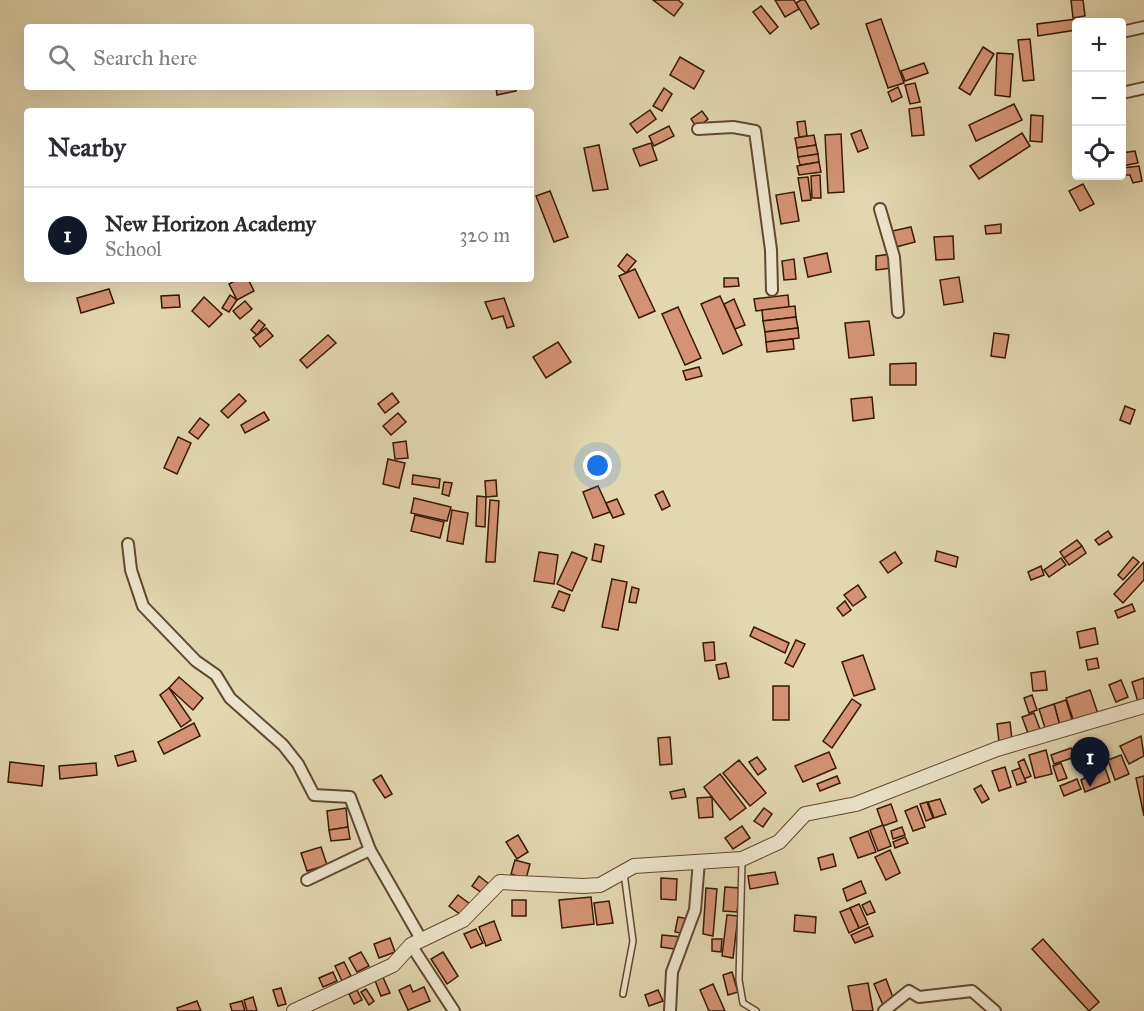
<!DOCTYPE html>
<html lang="en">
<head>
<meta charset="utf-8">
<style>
  body { margin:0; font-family:"IM FELL Great Primer",serif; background:#f2f2f3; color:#2b2b33 }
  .controls { position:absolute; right:18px; top:18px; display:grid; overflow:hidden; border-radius:6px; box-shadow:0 6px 24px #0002 }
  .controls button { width:54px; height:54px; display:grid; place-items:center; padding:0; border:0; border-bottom:2px solid #e1e1e2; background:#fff; color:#2b2b33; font:30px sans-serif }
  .you { position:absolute; left:598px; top:466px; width:21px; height:21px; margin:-15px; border:4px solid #fff; border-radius:50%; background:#1a73e8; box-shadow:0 0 0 9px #1a73e833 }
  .badge { display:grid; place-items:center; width:39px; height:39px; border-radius:50%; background:#111827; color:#fff; font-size:20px; font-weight:700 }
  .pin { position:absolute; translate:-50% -50px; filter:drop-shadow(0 2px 3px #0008) }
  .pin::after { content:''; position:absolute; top:32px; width:21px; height:18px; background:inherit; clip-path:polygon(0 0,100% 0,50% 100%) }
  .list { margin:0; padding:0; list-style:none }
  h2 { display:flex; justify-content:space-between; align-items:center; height:78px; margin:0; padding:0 24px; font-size:26px }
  h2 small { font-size:20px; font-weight:400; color:#7c7c81 }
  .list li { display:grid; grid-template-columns:39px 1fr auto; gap:18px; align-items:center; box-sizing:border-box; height:96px; padding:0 24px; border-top:2px solid #e1e1e2 }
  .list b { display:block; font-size:22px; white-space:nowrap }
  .list p { margin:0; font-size:20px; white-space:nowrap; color:#7c7c81 }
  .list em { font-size:20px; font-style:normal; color:#7c7c81 }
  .icon { flex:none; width:33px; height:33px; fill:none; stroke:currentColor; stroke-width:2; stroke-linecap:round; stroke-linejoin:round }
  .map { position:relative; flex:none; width:1144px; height:1011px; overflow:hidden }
  .search { position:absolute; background:#fff; box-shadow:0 6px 24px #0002; left:24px; top:24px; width:510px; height:66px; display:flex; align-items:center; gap:15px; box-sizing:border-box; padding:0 21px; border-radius:6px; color:#7c7c81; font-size:22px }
  .panel { position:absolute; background:#fff; box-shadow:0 6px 24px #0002; left:24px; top:108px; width:510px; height:174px; border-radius:6px }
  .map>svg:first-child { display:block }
</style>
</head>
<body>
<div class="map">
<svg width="1144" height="1011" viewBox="0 0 1144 1011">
  <rect width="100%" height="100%" fill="#e2d7af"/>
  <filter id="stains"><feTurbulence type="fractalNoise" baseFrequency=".00333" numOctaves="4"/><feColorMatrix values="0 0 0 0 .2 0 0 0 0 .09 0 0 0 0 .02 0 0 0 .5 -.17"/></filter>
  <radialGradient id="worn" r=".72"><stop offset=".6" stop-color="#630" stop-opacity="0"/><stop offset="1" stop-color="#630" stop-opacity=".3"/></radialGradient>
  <g fill="#d49374" stroke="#391805" stroke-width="1.5">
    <polygon points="653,0 678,0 683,4 674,16"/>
    <polygon points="775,0 794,0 799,9 785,17"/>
    <polygon points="801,0 805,0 819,24 811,29 796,3"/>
    <polygon points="1071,0 1083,0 1085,16 1073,18"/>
    <polygon points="761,6 778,27 770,34 753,12"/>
    <polygon points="881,19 904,83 888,88 866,24"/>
    <polygon points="1076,19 1076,30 1038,36 1037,24"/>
    <polygon points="1030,39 1034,80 1023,81 1018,40"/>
    <polygon points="983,47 994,54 970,95 959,88"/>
    <polygon points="997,53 1013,54 1010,97 995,95"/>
    <polygon points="680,57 704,71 694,89 670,75"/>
    <polygon points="924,63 928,73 905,81 901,71"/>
    <polygon points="915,83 920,102 910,104 905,85"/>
    <polygon points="496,87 515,87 516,91 497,95"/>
    <polygon points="898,87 902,97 892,102 888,92"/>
    <polygon points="664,88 672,94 662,111 653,106"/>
    <polygon points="1014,104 1022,120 976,141 969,125"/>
    <polygon points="921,107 924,135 912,136 909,109"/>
    <polygon points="650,110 656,119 637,133 630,124"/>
    <polygon points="702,111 708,119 697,128 691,119"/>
    <polygon points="1031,115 1043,116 1042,142 1030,141"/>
    <polygon points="805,121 807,136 799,137 797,122"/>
    <polygon points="669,126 674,136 654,146 649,136"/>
    <polygon points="861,130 868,148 858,152 851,134"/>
    <polygon points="1022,133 1030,146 979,179 970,166"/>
    <polygon points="841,134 844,192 828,193 825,135"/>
    <polygon points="814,135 816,145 797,148 795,138"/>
    <polygon points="651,143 657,160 640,166 633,149"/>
    <polygon points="599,145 608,189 593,191 584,148"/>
    <polygon points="816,145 818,154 798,157 797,148"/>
    <polygon points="1135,151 1138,163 1122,166 1122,153"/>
    <polygon points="818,154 819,162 800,165 798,157"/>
    <polygon points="819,162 821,172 799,175 797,166"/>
    <polygon points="1139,166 1142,181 1133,183 1130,175 1125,175 1123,168"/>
    <polygon points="820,175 821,198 812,198 811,176"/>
    <polygon points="808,177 811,200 802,201 798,178"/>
    <polygon points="1083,184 1094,204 1080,211 1069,191"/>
    <polygon points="550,191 568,237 554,242 536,196"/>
    <polygon points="794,192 799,221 781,224 776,195"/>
    <polygon points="1001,224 1001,233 986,234 985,226"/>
    <polygon points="911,227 915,242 896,247 892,231"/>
    <polygon points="953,236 954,259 936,260 934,237"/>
    <polygon points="827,253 831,272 808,277 804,258"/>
    <polygon points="627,254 636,261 626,273 618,266"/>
    <polygon points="891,254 892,268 876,270 876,256"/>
    <polygon points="794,259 796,279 784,280 782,261"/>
    <polygon points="635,269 655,311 639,318 619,276"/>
    <polygon points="959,277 963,302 944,305 940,280"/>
    <polygon points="724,278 738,278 739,286 724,287"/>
    <polygon points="238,279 248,279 254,291 237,300 229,284"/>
    <polygon points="109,289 114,303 81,313 77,298"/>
    <polygon points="179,295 180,307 162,308 161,296"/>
    <polygon points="230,295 237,300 229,312 222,308"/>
    <polygon points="788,295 789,307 756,311 754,299"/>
    <polygon points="720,296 742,345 723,354 701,304"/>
    <polygon points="204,297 222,314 209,327 192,311"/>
    <polygon points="504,298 514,326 507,328 503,316 492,319 485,302"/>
    <polygon points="734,299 745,325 735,329 724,304"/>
    <polygon points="245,301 252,309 240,319 233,311"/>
    <polygon points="795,306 796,317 763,321 762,310"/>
    <polygon points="678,307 701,358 685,365 662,314"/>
    <polygon points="796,317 798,328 765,332 763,321"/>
    <polygon points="259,320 265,325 257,335 251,330"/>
    <polygon points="869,321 874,355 849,358 845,323"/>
    <polygon points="266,328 273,336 260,347 253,338"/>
    <polygon points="798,328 799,338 766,342 765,332"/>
    <polygon points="994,333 1009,335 1005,358 991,356"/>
    <polygon points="328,335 336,343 307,368 300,360"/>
    <polygon points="793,339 794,349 767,352 766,342"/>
    <polygon points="558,342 571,362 546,378 533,357"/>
    <polygon points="916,363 916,385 890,385 890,364"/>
    <polygon points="699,367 702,376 686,380 683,371"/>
    <polygon points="392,393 399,402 385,413 378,404"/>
    <polygon points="239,394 246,401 228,418 221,411"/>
    <polygon points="872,397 874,418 853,421 851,399"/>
    <polygon points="1125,406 1135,410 1130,424 1120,420"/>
    <polygon points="264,412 269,420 245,433 241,425"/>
    <polygon points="398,413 406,422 391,435 383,426"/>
    <polygon points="200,418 209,425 198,439 189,432"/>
    <polygon points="178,437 191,443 177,474 164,468"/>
    <polygon points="406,441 408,458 395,459 393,443"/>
    <polygon points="388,459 405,463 399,488 383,484"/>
    <polygon points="413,475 440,479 439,488 412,484"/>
    <polygon points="496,480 497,496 486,497 485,481"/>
    <polygon points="444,482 452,483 449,496 442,494"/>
    <polygon points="598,486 610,512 593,518 583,492"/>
    <polygon points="663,491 670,506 662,510 655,495"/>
    <polygon points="477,496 486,497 485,527 476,526"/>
    <polygon points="414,498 451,507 447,521 411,513"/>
    <polygon points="617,499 624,514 613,518 606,503"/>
    <polygon points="490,500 499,501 495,562 486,562"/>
    <polygon points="452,510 468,513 463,544 447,541"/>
    <polygon points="415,515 444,522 440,538 411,531"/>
    <polygon points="1108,531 1112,537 1099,545 1095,540"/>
    <polygon points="1077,540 1082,546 1064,558 1060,552"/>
    <polygon points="595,544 604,546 601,562 592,560"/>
    <polygon points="1082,546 1086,553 1069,565 1064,558"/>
    <polygon points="937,551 958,557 956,567 935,561"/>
    <polygon points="539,552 558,555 554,584 534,581"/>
    <polygon points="572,552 587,558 572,591 557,584"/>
    <polygon points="895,552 902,563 888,573 880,562"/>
    <polygon points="1133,557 1139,562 1123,580 1118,575"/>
    <polygon points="1061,558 1066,565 1049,577 1044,570"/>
    <polygon points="1144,562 1144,580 1123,603 1114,594"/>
    <polygon points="1041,566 1044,575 1031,580 1028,572"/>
    <polygon points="612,579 627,582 618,630 602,627"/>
    <polygon points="858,585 866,597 853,606 844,595"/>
    <polygon points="632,587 639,589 636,603 629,602"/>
    <polygon points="559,591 570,595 564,611 552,607"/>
    <polygon points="845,601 851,610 843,616 837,608"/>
    <polygon points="1132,604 1135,611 1118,618 1115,611"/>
    <polygon points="754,627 789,643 785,653 750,636"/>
    <polygon points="1095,628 1098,644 1080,648 1077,632"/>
    <polygon points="796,640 805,644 793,667 785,663"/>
    <polygon points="714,642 715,660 705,661 703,643"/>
    <polygon points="863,655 875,689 854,696 842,662"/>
    <polygon points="1097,658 1099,668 1088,670 1086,660"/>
    <polygon points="726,663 729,677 719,679 716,665"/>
    <polygon points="1045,671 1047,690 1033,691 1031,673"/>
    <polygon points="179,677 203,698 193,710 169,688"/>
    <polygon points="1144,678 1144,700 1138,702 1132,682"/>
    <polygon points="1121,680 1128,697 1116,702 1109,685"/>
    <rect x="773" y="686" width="16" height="34"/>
    <polygon points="169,688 191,720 181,727 160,695"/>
    <polygon points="1090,690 1099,717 1075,725 1066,698"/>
    <polygon points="1032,695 1037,710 1029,713 1024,698"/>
    <polygon points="852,699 861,705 832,748 823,741"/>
    <polygon points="1066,700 1073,723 1060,726 1054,704"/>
    <polygon points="1054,704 1060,726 1046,731 1039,709"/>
    <polygon points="1034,713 1041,732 1029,736 1022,717"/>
    <polygon points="1010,722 1012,740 999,742 997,724"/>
    <polygon points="194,723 200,736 164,754 158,742"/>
    <polygon points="1141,736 1144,756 1129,764 1120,746"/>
    <polygon points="670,737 672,764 660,765 658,738"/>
    <polygon points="1071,748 1075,757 1054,764 1051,755"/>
    <polygon points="1046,750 1052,774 1035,778 1029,755"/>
    <polygon points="133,751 136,761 118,766 115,756"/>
    <polygon points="829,752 836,768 803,782 795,766"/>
    <polygon points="1121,755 1129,774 1115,780 1108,760"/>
    <polygon points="757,757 766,769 758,775 749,762"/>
    <polygon points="1024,759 1031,776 1024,779 1018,762"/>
    <polygon points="739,760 766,793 750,806 723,773"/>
    <polygon points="10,762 44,766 42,786 8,782"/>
    <polygon points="96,763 97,775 60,779 59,766"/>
    <polygon points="1061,763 1067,778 1058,781 1053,766"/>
    <polygon points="1104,765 1110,782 1085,792 1081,780 1085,778 1083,772"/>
    <polygon points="1005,767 1011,787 999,791 992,771"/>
    <polygon points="1020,768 1026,782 1017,785 1012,771"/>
    <polygon points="720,774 746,808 730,820 704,787"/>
    <polygon points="381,775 392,794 385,798 373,780"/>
    <polygon points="837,776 840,783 820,791 817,784"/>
    <polygon points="1144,776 1144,816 1136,778"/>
    <polygon points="1077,779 1081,789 1064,796 1060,786"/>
    <polygon points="981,785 989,799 982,803 974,789"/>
    <polygon points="684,789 686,797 672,799 670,792"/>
    <polygon points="712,797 713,817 699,818 697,798"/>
    <polygon points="940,799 946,814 934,818 928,802"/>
    <polygon points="927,802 933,818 926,821 920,804"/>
    <polygon points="891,804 897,821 883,826 877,809"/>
    <polygon points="917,806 925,827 913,831 905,811"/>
    <polygon points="346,808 348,827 329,830 327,811"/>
    <polygon points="764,808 772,814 763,827 754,821"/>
    <polygon points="883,825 891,846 878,851 870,830"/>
    <polygon points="742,826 750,838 733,849 725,838"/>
    <polygon points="348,827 350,839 331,841 329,830"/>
    <polygon points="902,827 905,835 893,839 891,831"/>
    <polygon points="868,831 876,852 858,858 850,838"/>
    <polygon points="518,835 528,852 517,859 506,842"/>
    <polygon points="905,837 908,843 895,848 893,842"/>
    <polygon points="321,847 327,865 307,871 301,853"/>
    <polygon points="890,850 900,873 886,880 875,857"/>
    <polygon points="833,854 836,866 821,870 818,858"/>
    <polygon points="515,860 530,864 526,879 511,874"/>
    <polygon points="775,872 778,884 750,889 748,876"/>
    <polygon points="479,876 489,884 482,893 472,886"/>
    <polygon points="661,878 677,879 676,900 661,899"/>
    <polygon points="861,881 866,893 847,901 843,889"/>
    <polygon points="725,887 740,888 737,912 723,911"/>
    <polygon points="706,888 717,889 713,936 703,934"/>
    <polygon points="458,895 470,904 461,915 449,906"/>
    <polygon points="591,897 594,924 562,928 559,900"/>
    <rect x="512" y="900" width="14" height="16"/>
    <polygon points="609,901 613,923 597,925 594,903"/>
    <polygon points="870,901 875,912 867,915 862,905"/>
    <polygon points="859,904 868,924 859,928 850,908"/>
    <polygon points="850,908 859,928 849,933 840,912"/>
    <polygon points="727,915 738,916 733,958 722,956"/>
    <polygon points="795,915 816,917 815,933 794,931"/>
    <polygon points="678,917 689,919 686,934 675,932"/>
    <polygon points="494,921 501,940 486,946 479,927"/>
    <polygon points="869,927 873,936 855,943 851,935"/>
    <polygon points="476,929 483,943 471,948 464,934"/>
    <polygon points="662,935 682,937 681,950 661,947"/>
    <polygon points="390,938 395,952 379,958 374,944"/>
    <polygon points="712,939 722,939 721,952 712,951"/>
    <polygon points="1043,939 1099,1002 1089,1011 1032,949"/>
    <polygon points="361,952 369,966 357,972 349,958"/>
    <polygon points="443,952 458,976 447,984 431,959"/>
    <polygon points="344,962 351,976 342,981 335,966"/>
    <polygon points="333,972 337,981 323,987 319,978"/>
    <polygon points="732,972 738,992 728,995 723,975"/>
    <polygon points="382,975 390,993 381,996 374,978"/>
    <polygon points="886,979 894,1000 883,1005 874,984"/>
    <polygon points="868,983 873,1011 853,1011 848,986"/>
    <polygon points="713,984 725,1011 709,1011 700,990"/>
    <polygon points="410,985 413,992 424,987 430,1001 408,1010 399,990"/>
    <polygon points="281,988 286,1004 278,1006 273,990"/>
    <polygon points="366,989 374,1001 369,1005 361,992"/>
    <polygon points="357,990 362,1000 354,1004 349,994"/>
    <polygon points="658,990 663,1001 649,1006 645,995"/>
    <polygon points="253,997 257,1011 247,1011 244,1000"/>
    <polygon points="197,1001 201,1011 178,1011 177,1008"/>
    <polygon points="242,1001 245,1011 232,1011 230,1004"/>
  </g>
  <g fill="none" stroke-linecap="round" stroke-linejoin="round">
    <defs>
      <g id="service">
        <polyline points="742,861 739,980 743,1003 756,1011"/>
        <polyline points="623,994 633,941 624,873"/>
      </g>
      <g id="minor">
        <polyline points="1122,32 1144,27"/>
        <polyline points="1122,93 1144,88"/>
        <polyline points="698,129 733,127 755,131 771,250 772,290"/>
        <polyline points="880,209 894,257 898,312"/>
        <polyline points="128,544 131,570 143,606 196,661 216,675 230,698 283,745 298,764 314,795 350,797 370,850 421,939"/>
        <polyline points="307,880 370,850"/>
        <polyline points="411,945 454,1011"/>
        <polyline points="670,1011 672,972 695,910 699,861"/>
        <polyline points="884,1011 909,991 919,997 972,991 995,1011"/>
      </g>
      <polyline id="tertiary" points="294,1011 393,965 411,945 463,920 500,882 583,886 600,885 634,866 742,859 779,842 805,814 856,804 997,749 1144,706"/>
    </defs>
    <use href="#service" stroke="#634830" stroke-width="8"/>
    <use href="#minor" stroke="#634830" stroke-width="14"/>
    <use href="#tertiary" stroke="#634830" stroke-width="16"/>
    <use href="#service" stroke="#ece5cb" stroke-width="5"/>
    <use href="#minor" stroke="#ece5cb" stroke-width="10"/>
    <use href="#tertiary" stroke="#ece5cb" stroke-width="14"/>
  </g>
  <rect width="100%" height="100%" filter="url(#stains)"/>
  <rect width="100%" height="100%" fill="url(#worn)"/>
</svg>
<div class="controls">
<button>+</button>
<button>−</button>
<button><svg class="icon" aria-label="locate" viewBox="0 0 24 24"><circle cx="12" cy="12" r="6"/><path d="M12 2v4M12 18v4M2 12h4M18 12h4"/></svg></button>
</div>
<div class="you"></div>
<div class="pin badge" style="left:1090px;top:787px">1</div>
<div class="search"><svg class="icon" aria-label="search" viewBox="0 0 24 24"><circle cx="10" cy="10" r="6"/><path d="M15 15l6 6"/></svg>Search here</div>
<section class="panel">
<h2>Nearby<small></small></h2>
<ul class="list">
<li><span class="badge">1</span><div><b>New Horizon Academy</b><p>School</p></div><em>320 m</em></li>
</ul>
</section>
</div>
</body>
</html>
